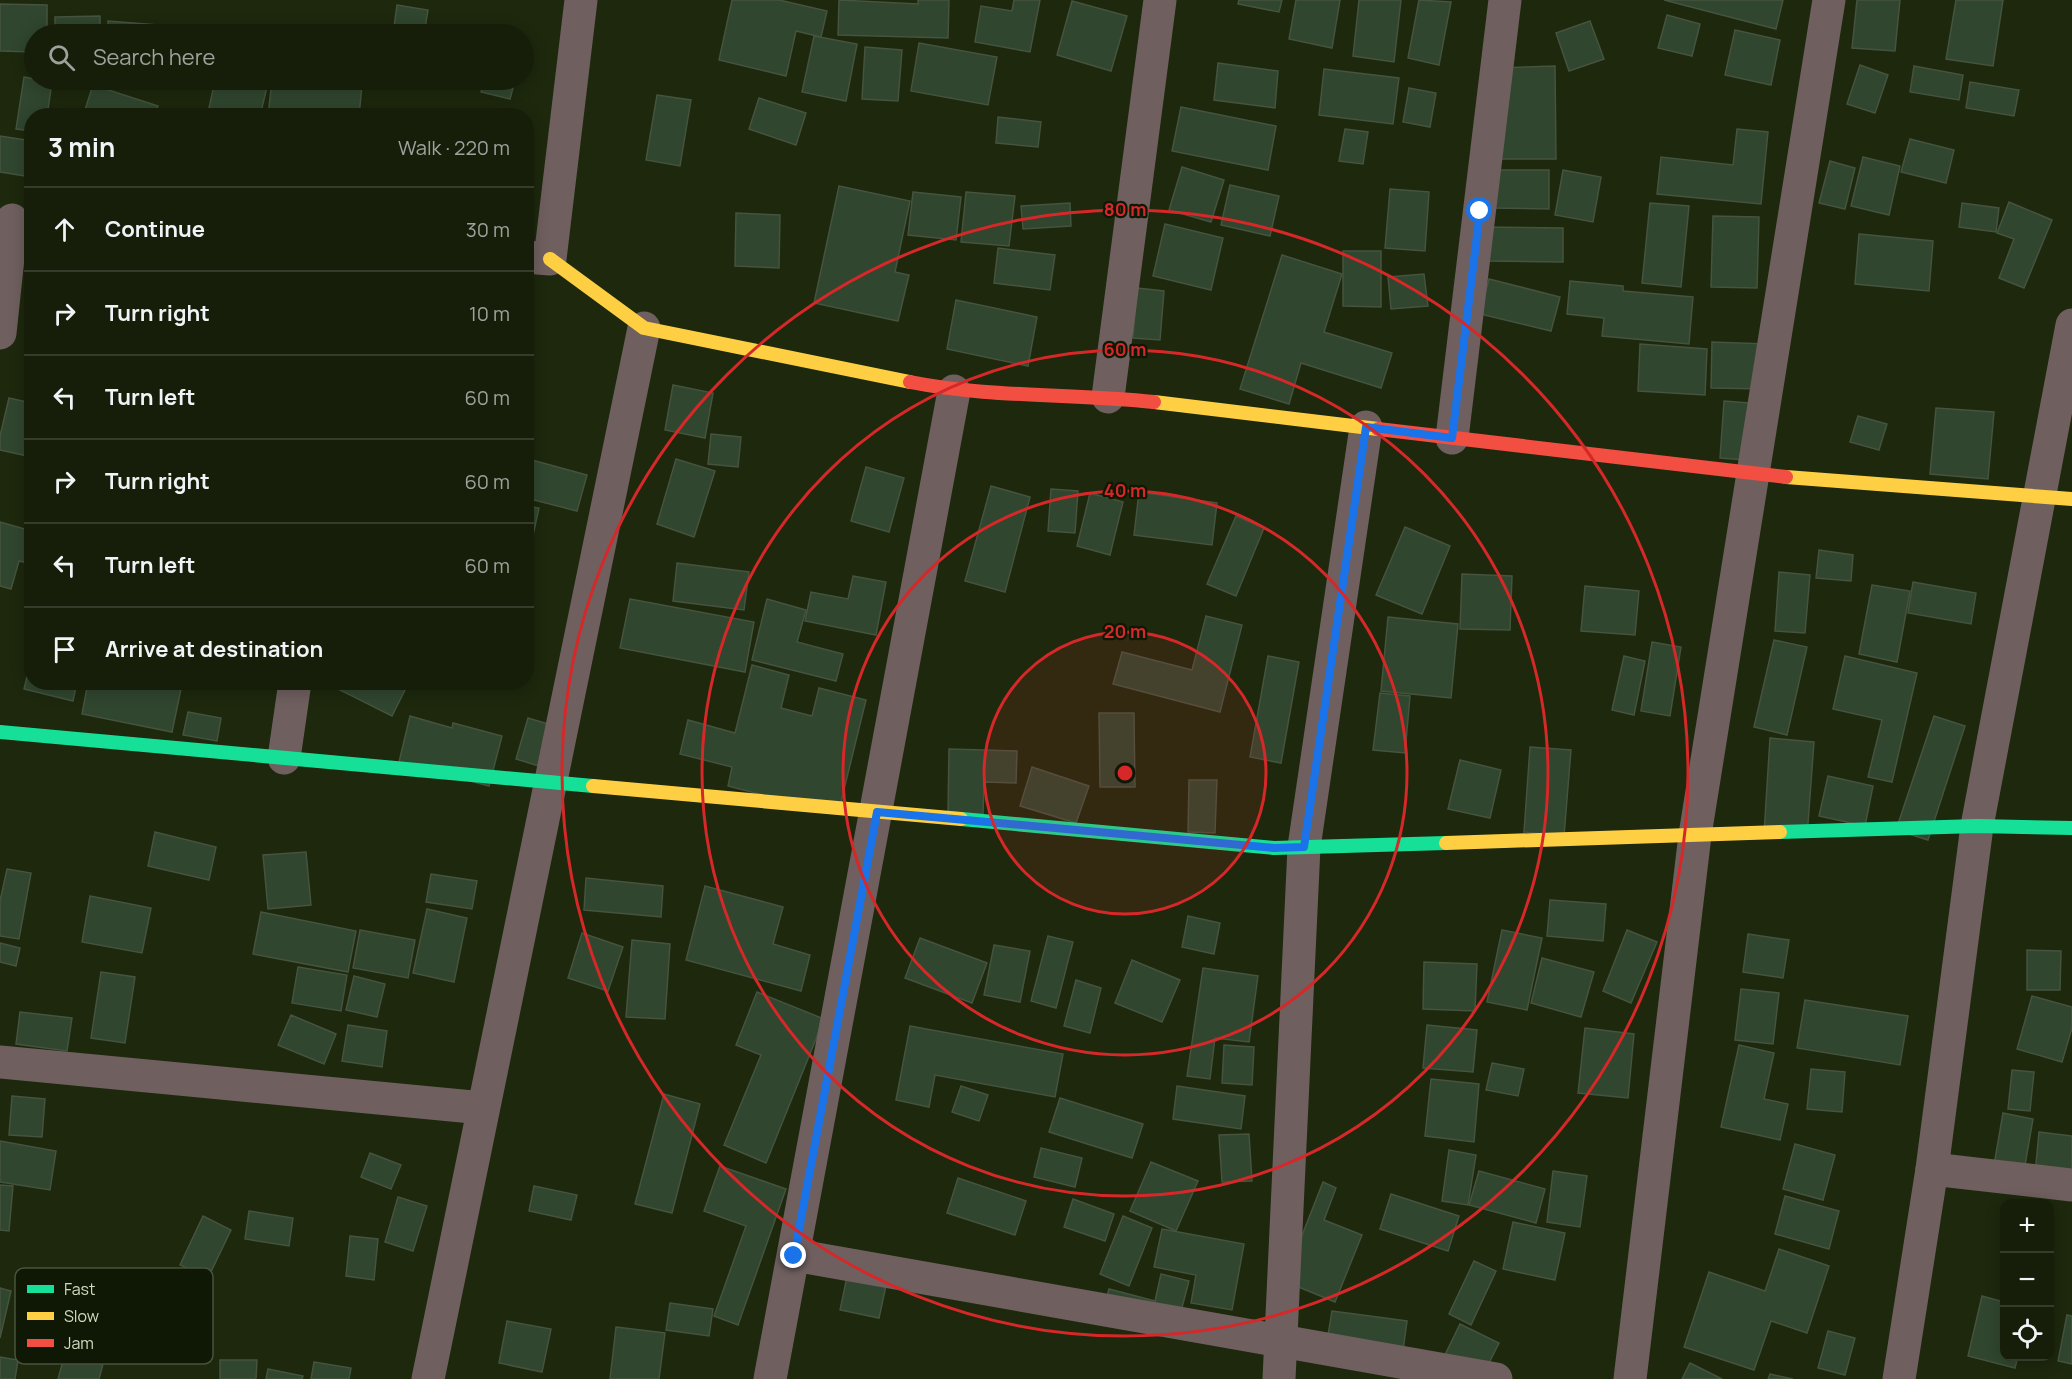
<!DOCTYPE html>
<html lang="en">
<head>
<meta charset="utf-8">
<style>
  body { margin:0; font-family:Manrope,sans-serif; background:#232b18; color:#f1f3f6 }
  .controls { position:absolute; right:18px; bottom:18px; display:grid; overflow:hidden; border-radius:12px; box-shadow:0 3px 15px #0003 }
  .controls button { width:54px; height:54px; display:grid; place-items:center; padding:0; border:0; border-bottom:2px solid #353c2b; background:#161e0a; color:#f1f3f6; font:30px sans-serif }
  .stop { position:absolute; width:18px; height:18px; margin:-14px; border:4px solid #1a73e8; border-radius:50%; background:#fff }
  .stop.end { background:#1a73e8; border-color:#fff; box-shadow:0 2px 6px #0008 }
  .list { margin:0; padding:0; list-style:none }
  h2 { display:flex; justify-content:space-between; align-items:center; height:78px; margin:0; padding:0 24px; font-size:26px }
  h2 small { font-size:20px; font-weight:400; color:#9ea29c }
  .list li { display:grid; grid-template-columns:39px 1fr auto; gap:18px; align-items:center; box-sizing:border-box; height:84px; padding:0 24px; border-top:2px solid #353c2b }
  .list b { display:block; font-size:22px; white-space:nowrap }
  .list em { font-size:20px; font-style:normal; color:#9ea29c }
  .icon { flex:none; width:33px; height:33px; fill:none; stroke:currentColor; stroke-width:2; stroke-linecap:round; stroke-linejoin:round }
  .map { position:relative; flex:none; width:2072px; height:1379px; overflow:hidden }
  .search { position:absolute; background:#161e0a; box-shadow:0 3px 15px #0003; left:24px; top:24px; width:510px; height:66px; display:flex; align-items:center; gap:15px; box-sizing:border-box; padding:0 21px; border-radius:33px; color:#9ea29c; font-size:22px }
  .panel { position:absolute; background:#161e0a; box-shadow:0 3px 15px #0003; left:24px; top:108px; width:510px; height:582px; border-radius:24px }
  .map>svg:first-child { display:block }
</style>
</head>
<body>
<div class="map">
<svg width="2072" height="1379" viewBox="0 0 2072 1379">
  <rect width="100%" height="100%" fill="#1d280d"/>
  <g fill="#30462e" stroke="#45533f" stroke-width="1.5">
    <polygon points="732,0 779,0 827,11 821,37 796,31 786,76 719,60"/>
    <polygon points="839,0 918,4 918,0 949,0 948,38 838,35"/>
    <polygon points="1014,0 1040,0 1030,52 975,42 981,6 1012,11"/>
    <polygon points="1239,0 1282,0 1279,12 1238,4"/>
    <polygon points="1296,0 1340,0 1332,48 1289,39"/>
    <polygon points="1359,0 1401,0 1394,62 1353,56"/>
    <polygon points="1419,0 1451,2 1439,65 1408,58"/>
    <polygon points="1664,0 1783,0 1776,29"/>
    <polygon points="1857,0 1900,0 1895,51 1852,48"/>
    <polygon points="1956,0 2003,0 1993,66 1946,59"/>
    <polygon points="1072,1 1127,16 1111,71 1057,55"/>
    <polygon points="0,4 47,5 47,34 34,34 34,52 0,51"/>
    <polygon points="397,5 428,10 424,34 393,34"/>
    <polygon points="1667,15 1700,24 1692,56 1658,48"/>
    <polygon points="100,16 100,34 55,34 55,17"/>
    <polygon points="108,21 158,25 158,34 108,34"/>
    <polygon points="1590,21 1604,59 1569,71 1556,33"/>
    <polygon points="1735,30 1780,40 1771,85 1725,75"/>
    <polygon points="276,31 317,34 275,34"/>
    <polygon points="814,36 857,44 846,101 802,92"/>
    <polygon points="919,43 997,57 988,105 911,91"/>
    <polygon points="865,47 902,50 898,101 862,99"/>
    <polygon points="1218,63 1278,71 1275,108 1214,100"/>
    <polygon points="1860,65 1888,75 1875,113 1847,104"/>
    <polygon points="1555,66 1556,159 1500,159 1498,68"/>
    <polygon points="1914,66 1963,75 1959,100 1910,92"/>
    <polygon points="1324,69 1399,78 1393,124 1319,115"/>
    <polygon points="24,77 52,82 47,116 32,116 32,131 16,129"/>
    <polygon points="215,80 235,80 267,87 260,116 239,116 209,108"/>
    <polygon points="272,80 314,80 362,85 359,116 268,116"/>
    <polygon points="485,80 515,80 510,99 481,92"/>
    <polygon points="1970,82 2019,90 2014,116 1966,108"/>
    <polygon points="93,85 158,106 155,116 83,116"/>
    <polygon points="1409,88 1436,93 1430,127 1403,122"/>
    <polygon points="657,95 691,100 680,166 646,160"/>
    <polygon points="759,98 806,113 796,145 749,129"/>
    <polygon points="1181,107 1276,126 1268,170 1172,151"/>
    <polygon points="174,110 201,116 173,116"/>
    <polygon points="998,117 1041,122 1038,147 996,143"/>
    <polygon points="1345,129 1368,132 1363,164 1339,161"/>
    <polygon points="1737,129 1768,132 1761,204 1657,194 1661,157 1733,165"/>
    <polygon points="0,136 32,141 32,177 0,172"/>
    <polygon points="1910,139 1954,150 1946,183 1901,172"/>
    <polygon points="1863,157 1900,166 1889,215 1851,206"/>
    <polygon points="1830,161 1855,168 1845,209 1819,203"/>
    <polygon points="1182,167 1224,180 1211,222 1169,210"/>
    <polygon points="1493,170 1549,170 1549,209 1493,208"/>
    <polygon points="1563,170 1601,177 1593,222 1555,215"/>
    <polygon points="1230,185 1279,196 1270,236 1221,225"/>
    <polygon points="839,186 910,201 895,272 909,275 898,321 814,303"/>
    <polygon points="1390,189 1429,192 1425,251 1385,248"/>
    <polygon points="913,192 961,197 956,240 908,235"/>
    <polygon points="966,192 1015,196 1009,246 961,242"/>
    <polygon points="2009,202 2052,220 2024,288 1999,278 2014,239 1997,233"/>
    <polygon points="1070,203 1071,226 1023,229 1021,206"/>
    <polygon points="1650,203 1689,206 1681,287 1642,283"/>
    <polygon points="1962,203 1999,208 1996,232 1959,227"/>
    <polygon points="736,213 780,215 779,268 735,266"/>
    <polygon points="1713,216 1759,217 1757,288 1711,287"/>
    <polygon points="1165,224 1223,238 1211,290 1153,276"/>
    <polygon points="1485,227 1563,228 1563,262 1485,261"/>
    <polygon points="1859,234 1933,241 1929,291 1855,284"/>
    <polygon points="998,248 1055,255 1050,290 994,283"/>
    <polygon points="1343,251 1381,251 1381,307 1343,306"/>
    <polygon points="1282,255 1342,274 1324,332 1392,353 1381,388 1301,363 1289,404 1240,389"/>
    <polygon points="1424,274 1428,306 1391,309 1388,277"/>
    <polygon points="1489,279 1560,297 1551,331 1480,314"/>
    <polygon points="1570,281 1623,286 1623,291 1693,297 1689,344 1602,336 1604,318 1567,314"/>
    <polygon points="1137,288 1164,291 1160,340 1133,338"/>
    <polygon points="956,300 1037,317 1028,366 947,349"/>
    <polygon points="1712,342 1767,344 1766,389 1711,388"/>
    <polygon points="1640,344 1707,349 1705,395 1638,391"/>
    <polygon points="673,385 713,393 705,438 665,430"/>
    <polygon points="9,398 32,403 32,457 0,450 0,436"/>
    <polygon points="1724,401 1763,404 1759,461 1720,458"/>
    <polygon points="1936,408 1994,412 1988,479 1930,474"/>
    <polygon points="1858,416 1887,424 1879,450 1850,442"/>
    <polygon points="711,434 741,437 738,467 708,464"/>
    <polygon points="676,459 715,471 694,537 657,524"/>
    <polygon points="532,460 587,475 577,511 526,498 526,480"/>
    <polygon points="866,467 904,478 889,532 851,521"/>
    <polygon points="991,486 1030,497 1005,592 965,581"/>
    <polygon points="1051,489 1078,491 1075,533 1048,531"/>
    <polygon points="1139,492 1217,503 1212,545 1134,535"/>
    <polygon points="1090,493 1123,502 1110,555 1077,546"/>
    <polygon points="526,506 539,508 532,540 526,539"/>
    <polygon points="1236,516 1264,528 1236,596 1207,584"/>
    <polygon points="0,522 32,531 32,564 19,561 11,589 0,586"/>
    <polygon points="1405,527 1450,546 1422,614 1376,595"/>
    <polygon points="1819,550 1853,555 1851,581 1816,578"/>
    <polygon points="677,563 749,572 744,610 673,601"/>
    <polygon points="1779,572 1810,575 1805,633 1775,631"/>
    <polygon points="1462,574 1512,576 1510,630 1460,629"/>
    <polygon points="853,576 886,582 876,635 805,621 811,592 848,599"/>
    <polygon points="1913,582 1976,593 1971,624 1908,613"/>
    <polygon points="1872,585 1910,591 1897,662 1859,654"/>
    <polygon points="1585,586 1639,591 1635,635 1581,631"/>
    <polygon points="630,599 754,622 745,672 620,648"/>
    <polygon points="767,599 806,610 797,642 843,654 836,681 752,660"/>
    <polygon points="1206,616 1242,625 1220,712 1113,684 1122,652 1192,670"/>
    <polygon points="1388,617 1458,624 1451,698 1381,691"/>
    <polygon points="1774,640 1807,647 1787,735 1754,727"/>
    <polygon points="1652,642 1681,647 1670,716 1641,711"/>
    <polygon points="1268,656 1299,662 1281,763 1250,757"/>
    <polygon points="1624,656 1645,661 1634,715 1612,710"/>
    <polygon points="1845,656 1917,673 1892,782 1868,777 1882,720 1833,709"/>
    <polygon points="32,657 32,682 77,682 73,701 24,689"/>
    <polygon points="752,665 789,675 781,708 812,716 819,688 866,700 838,814 728,786 732,767 680,754 688,720 735,733"/>
    <polygon points="88,682 149,682 181,689 172,732 82,714"/>
    <polygon points="334,682 409,682 392,716 332,686"/>
    <polygon points="1380,693 1410,696 1405,753 1373,750"/>
    <polygon points="188,712 221,718 217,741 183,735"/>
    <polygon points="1099,713 1134,713 1135,787 1100,787"/>
    <polygon points="410,716 452,728 453,723 502,736 489,786 399,762"/>
    <polygon points="1934,716 1965,726 1928,840 1896,830"/>
    <polygon points="528,718 565,729 552,770 516,759"/>
    <polygon points="1770,738 1814,742 1807,837 1764,834"/>
    <polygon points="1530,747 1571,750 1564,836 1524,832"/>
    <polygon points="949,749 1017,751 1016,783 984,782 983,814 948,812"/>
    <polygon points="1460,760 1501,770 1490,818 1448,809"/>
    <polygon points="1032,767 1089,786 1076,823 1020,806"/>
    <polygon points="1828,776 1873,786 1865,826 1819,816"/>
    <polygon points="1189,780 1217,780 1215,833 1188,832"/>
    <polygon points="155,832 216,847 209,880 148,866"/>
    <polygon points="306,852 311,905 268,909 263,855"/>
    <polygon points="7,869 31,873 19,939 0,936 0,901"/>
    <polygon points="431,874 477,881 472,909 426,902"/>
    <polygon points="586,878 663,886 661,917 584,910"/>
    <polygon points="705,886 783,907 773,944 810,955 801,991 686,960"/>
    <polygon points="90,896 151,908 142,953 82,942"/>
    <polygon points="1550,900 1606,904 1603,941 1547,936"/>
    <polygon points="427,909 467,918 454,982 413,973"/>
    <polygon points="261,912 356,931 348,972 253,954"/>
    <polygon points="1188,916 1220,923 1214,954 1182,947"/>
    <polygon points="360,930 415,940 408,978 353,968"/>
    <polygon points="1502,930 1542,938 1527,1010 1487,1002"/>
    <polygon points="1627,930 1657,942 1631,1003 1603,991"/>
    <polygon points="582,933 623,947 608,991 568,978"/>
    <polygon points="1748,934 1789,940 1783,978 1743,972"/>
    <polygon points="1048,936 1073,942 1056,1008 1031,1001"/>
    <polygon points="920,938 987,963 972,1003 905,978"/>
    <polygon points="632,940 670,944 665,1019 626,1017"/>
    <polygon points="0,943 20,948 16,966 0,962"/>
    <polygon points="994,945 1030,951 1020,1002 984,995"/>
    <polygon points="2027,950 2061,951 2060,990 2027,990"/>
    <polygon points="1542,958 1594,972 1581,1017 1531,1003"/>
    <polygon points="1132,960 1180,980 1162,1022 1115,1003"/>
    <polygon points="1424,962 1477,964 1475,1011 1423,1009"/>
    <polygon points="298,967 347,975 341,1011 292,1003"/>
    <polygon points="1203,968 1258,976 1249,1042 1215,1038 1210,1079 1187,1076"/>
    <polygon points="101,972 135,977 125,1043 91,1038"/>
    <polygon points="354,976 385,984 377,1017 346,1010"/>
    <polygon points="1076,980 1101,988 1090,1033 1064,1026"/>
    <polygon points="1741,989 1779,993 1773,1044 1735,1040"/>
    <polygon points="757,992 824,1019 766,1163 724,1145 761,1055 736,1045"/>
    <polygon points="2032,996 2072,1007 2072,1028 2062,1062 2017,1049"/>
    <polygon points="1805,1000 1908,1016 1900,1065 1797,1048"/>
    <polygon points="20,1012 72,1018 67,1051 16,1044"/>
    <polygon points="291,1015 336,1034 324,1064 278,1045"/>
    <polygon points="348,1025 387,1031 382,1067 342,1061"/>
    <polygon points="1427,1025 1477,1030 1473,1072 1423,1068"/>
    <polygon points="910,1026 1063,1054 1055,1097 935,1075 929,1107 896,1100"/>
    <polygon points="1585,1028 1634,1034 1628,1098 1578,1093"/>
    <polygon points="1224,1045 1254,1047 1252,1085 1222,1083"/>
    <polygon points="1739,1045 1774,1053 1764,1099 1788,1104 1780,1140 1721,1127"/>
    <polygon points="1492,1063 1524,1069 1518,1096 1486,1090"/>
    <polygon points="1811,1069 1845,1072 1842,1112 1807,1109"/>
    <polygon points="2012,1070 2034,1072 2030,1111 2008,1109"/>
    <polygon points="1431,1079 1479,1084 1474,1142 1425,1136"/>
    <polygon points="961,1086 988,1095 979,1121 952,1112"/>
    <polygon points="1177,1086 1245,1096 1241,1129 1173,1119"/>
    <polygon points="664,1094 700,1104 672,1213 635,1204"/>
    <polygon points="12,1096 45,1099 42,1137 9,1135"/>
    <polygon points="1060,1098 1143,1124 1132,1158 1049,1132"/>
    <polygon points="2003,1113 2033,1119 2024,1171 1994,1165"/>
    <polygon points="2039,1132 2072,1136 2072,1178 2035,1174"/>
    <polygon points="1249,1134 1252,1181 1222,1182 1219,1135"/>
    <polygon points="0,1141 56,1151 50,1190 0,1182"/>
    <polygon points="1795,1144 1835,1155 1823,1200 1783,1189"/>
    <polygon points="1041,1148 1082,1158 1075,1187 1034,1177"/>
    <polygon points="1449,1150 1476,1155 1468,1205 1442,1201"/>
    <polygon points="370,1153 401,1165 391,1189 361,1177"/>
    <polygon points="1151,1162 1198,1181 1176,1231 1130,1211"/>
    <polygon points="720,1166 786,1189 738,1325 714,1316 746,1226 704,1211"/>
    <polygon points="1479,1171 1545,1189 1536,1223 1469,1205"/>
    <polygon points="1553,1171 1587,1176 1580,1227 1547,1222"/>
    <polygon points="958,1178 1026,1201 1015,1235 947,1213"/>
    <polygon points="1323,1182 1336,1188 1324,1220 1362,1235 1335,1302 1284,1281"/>
    <polygon points="0,1185 13,1186 9,1231 0,1230"/>
    <polygon points="534,1186 577,1195 571,1220 529,1211"/>
    <polygon points="1391,1194 1459,1216 1448,1251 1380,1229"/>
    <polygon points="1785,1196 1839,1211 1829,1249 1775,1234"/>
    <polygon points="398,1197 427,1206 413,1251 385,1242"/>
    <polygon points="1073,1199 1114,1214 1105,1241 1064,1227"/>
    <polygon points="249,1211 293,1218 289,1246 245,1239"/>
    <polygon points="203,1216 231,1230 208,1278 180,1265"/>
    <polygon points="1123,1216 1152,1228 1129,1286 1100,1274"/>
    <polygon points="1513,1222 1565,1233 1555,1280 1503,1269"/>
    <polygon points="1162,1229 1244,1244 1232,1310 1191,1303 1196,1275 1154,1267"/>
    <polygon points="350,1236 378,1239 374,1280 346,1276"/>
    <polygon points="1779,1249 1829,1266 1807,1333 1771,1321 1754,1370 1684,1347 1709,1272 1765,1291"/>
    <polygon points="1474,1261 1496,1271 1471,1325 1449,1314"/>
    <polygon points="848,1272 887,1281 879,1318 840,1310"/>
    <polygon points="1161,1274 1189,1281 1176,1330 1103,1311 1109,1289 1155,1301"/>
    <polygon points="0,1288 11,1291 0,1338"/>
    <polygon points="1982,1296 2004,1302 2004,1356 2018,1356 2015,1368 1968,1356"/>
    <polygon points="670,1303 713,1309 709,1336 666,1330"/>
    <polygon points="1332,1311 1407,1321 1402,1358 1326,1347"/>
    <polygon points="2067,1315 2072,1316 2072,1364 2058,1361"/>
    <polygon points="507,1321 551,1329 542,1372 499,1363"/>
    <polygon points="1460,1324 1499,1343 1482,1377 1443,1359"/>
    <polygon points="616,1327 665,1333 659,1379 610,1379"/>
    <polygon points="1828,1331 1855,1338 1845,1375 1818,1368"/>
    <polygon points="65,1354 103,1364 99,1379 58,1379"/>
    <polygon points="0,1357 18,1360 15,1379 0,1379"/>
    <polygon points="220,1360 257,1360 256,1379 220,1379"/>
    <polygon points="314,1362 351,1368 349,1379 311,1379"/>
    <polygon points="1690,1363 1722,1379 1682,1379"/>
    <polygon points="268,1369 303,1376 302,1379 266,1379"/>
    <polygon points="1770,1374 1793,1379 1768,1379"/>
  </g>
  <g fill="none" stroke-linecap="round" stroke-linejoin="round">
    <g stroke="#6f5f5f" stroke-width="33">
      <polyline points="526,257 550,259 581,0"/>
      <polyline points="0,333 12,220"/>
      <polyline points="1108,397 1160,0"/>
      <polyline points="1452,438 1505,0"/>
      <polyline points="284,758 295,682"/>
      <polyline points="0,1062 483,1108"/>
      <polyline points="1932,1169 2072,1185"/>
      <polyline points="794,1255 1496,1379"/>
      <polyline points="428,1379 644,328"/>
      <polyline points="770,1379 954,391"/>
      <polyline points="1279,1379 1304,847 1366,427"/>
      <polyline points="1630,1379 1695,835 1829,0"/>
      <polyline points="1899,1379 1932,1169 1977,826 2072,325"/>
    </g>
    <g stroke="#16e098" stroke-width="14">
      <polyline points="0,732 593,786"/>
      <polyline points="961,819 1274,848 1446,843"/>
      <polyline points="1780,832 1977,826 2072,828"/>
    </g>
    <g stroke="#ffcf43" stroke-width="14">
      <polyline points="550,259 644,328 910,382"/>
      <polyline points="1154,402 1378,429"/>
      <polyline points="1786,477 2072,499"/>
      <polyline points="593,786 961,819"/>
      <polyline points="1446,843 1780,832"/>
    </g>
    <g stroke="#f24e42" stroke-width="14">
      <path d="M910,382C990,398 1073,393 1154,402"/>
      <polyline points="1378,429 1786,477"/>
    </g>
  </g>
  <g fill="none" stroke-linecap="round" stroke-linejoin="round">
    <polyline stroke="#1a73e8" stroke-width="8" points="794,1256 877,812 1274,848 1304,847 1366,427 1452,438 1480,211"/>
  </g>
  <circle cx="1125" cy="773" r="141" fill="#d62828" fill-opacity=".12"/>
  <g fill="none" stroke="#d62828" stroke-width="3">
    <circle cx="1125" cy="773" r="141"/>
    <circle cx="1125" cy="773" r="282"/>
    <circle cx="1125" cy="773" r="423"/>
    <circle cx="1125" cy="773" r="563"/>
  </g>
  <rect x="15" y="1268" width="198" height="96" rx="9" fill="#0f1805" stroke="#48533d" stroke-width="1.5"/>
  <rect x="27" y="1285" width="27" height="8" fill="#16e098"/>
  <rect x="27" y="1312" width="27" height="8" fill="#ffcf43"/>
  <rect x="27" y="1339" width="27" height="8" fill="#f24e42"/>
  <g font-size="16" fill="#cedcc1">
    <text x="64" y="1295">Fast</text>
    <text x="64" y="1322">Slow</text>
    <text x="64" y="1349">Jam</text>
  </g>
  <circle cx="1125" cy="773" r="9" fill="#d62828" stroke="#0f1805" stroke-width="3"/>
  <g font-size="18" text-anchor="middle" font-weight="bold" fill="#d62828" stroke="#0f1805" stroke-width="4.5" stroke-linejoin="round" paint-order="stroke">
    <text x="1125" y="216">80 m</text>
    <text x="1125" y="356">60 m</text>
    <text x="1125" y="497">40 m</text>
    <text x="1125" y="638">20 m</text>
  </g>
</svg>
<div class="controls">
<button>+</button>
<button>−</button>
<button><svg class="icon" aria-label="locate" viewBox="0 0 24 24"><circle cx="12" cy="12" r="6"/><path d="M12 2v4M12 18v4M2 12h4M18 12h4"/></svg></button>
</div>
<div class="stop" style="left:1480px;top:211px"></div>
<div class="stop end" style="left:794px;top:1256px"></div>
<div class="search"><svg class="icon" aria-label="search" viewBox="0 0 24 24"><circle cx="10" cy="10" r="6"/><path d="M15 15l6 6"/></svg>Search here</div>
<section class="panel">
<h2>3 min<small>Walk · 220 m</small></h2>
<ul class="list">
<li><svg class="icon" aria-label="ahead" viewBox="0 0 24 24"><path d="M12 20V5M6 11l6-6 6 6"/></svg><div><b>Continue</b></div><em>30 m</em></li>
<li><svg class="icon" aria-label="right" viewBox="0 0 24 24"><path d="M7 20v-9h11M14 6l5 5-5 5"/></svg><div><b>Turn right</b></div><em>10 m</em></li>
<li><svg class="icon" aria-label="left" viewBox="0 0 24 24"><path d="M17 20v-9H6M10 6l-5 5 5 5"/></svg><div><b>Turn left</b></div><em>60 m</em></li>
<li><svg class="icon" aria-label="right" viewBox="0 0 24 24"><path d="M7 20v-9h11M14 6l5 5-5 5"/></svg><div><b>Turn right</b></div><em>60 m</em></li>
<li><svg class="icon" aria-label="left" viewBox="0 0 24 24"><path d="M17 20v-9H6M10 6l-5 5 5 5"/></svg><div><b>Turn left</b></div><em>60 m</em></li>
<li><svg class="icon" aria-label="arrive" viewBox="0 0 24 24"><path d="M6 21V4h12l-3 4 3 4H6"/></svg><div><b>Arrive at destination</b></div></li>
</ul>
</section>
</div>
</body>
</html>
